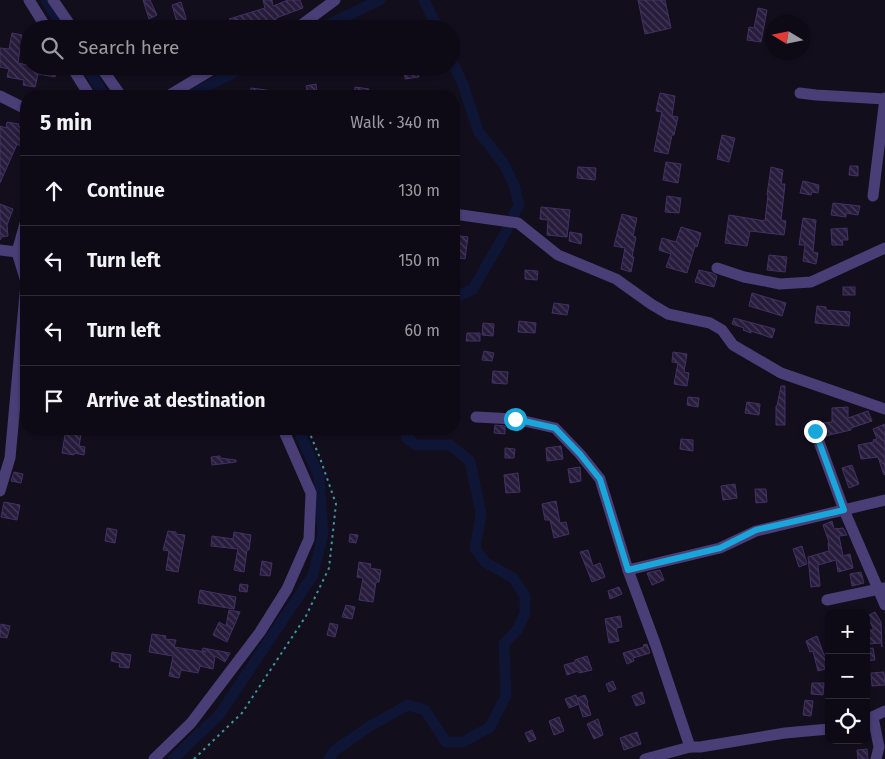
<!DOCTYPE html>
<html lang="en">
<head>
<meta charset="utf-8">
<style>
  body { margin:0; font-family:"Fira Sans",sans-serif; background:#17131e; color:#f1f3f6 }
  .controls { position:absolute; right:15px; bottom:15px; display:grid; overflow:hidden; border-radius:10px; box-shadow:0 1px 4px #0004 }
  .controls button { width:45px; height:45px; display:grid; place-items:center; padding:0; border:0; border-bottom:1px solid #2e2b34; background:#0e0a15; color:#f1f3f6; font:25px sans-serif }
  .compass { position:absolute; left:765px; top:15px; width:45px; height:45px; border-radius:50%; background:#0e0a15; box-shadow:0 1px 4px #0004; rotate:280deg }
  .stop { position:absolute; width:15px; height:15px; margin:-11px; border:4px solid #19a7db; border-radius:50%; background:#fff }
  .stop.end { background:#19a7db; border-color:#fff; box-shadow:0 1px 5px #0008 }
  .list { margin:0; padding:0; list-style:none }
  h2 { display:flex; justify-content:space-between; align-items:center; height:65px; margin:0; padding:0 20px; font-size:21px }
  h2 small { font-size:16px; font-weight:400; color:#9b9aa0 }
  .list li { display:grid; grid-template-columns:32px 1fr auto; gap:15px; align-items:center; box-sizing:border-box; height:70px; padding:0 20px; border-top:1px solid #2e2b34 }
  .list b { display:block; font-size:19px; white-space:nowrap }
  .list em { font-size:16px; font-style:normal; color:#9b9aa0 }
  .icon { flex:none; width:28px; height:28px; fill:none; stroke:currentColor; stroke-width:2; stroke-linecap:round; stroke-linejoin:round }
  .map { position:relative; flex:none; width:885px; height:759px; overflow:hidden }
  .search { position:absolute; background:#0e0a15; box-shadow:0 1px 4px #0004; left:20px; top:20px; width:440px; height:55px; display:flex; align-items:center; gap:12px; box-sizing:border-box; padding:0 18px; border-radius:28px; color:#9b9aa0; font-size:19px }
  .panel { position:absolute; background:#0e0a15; box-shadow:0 1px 4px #0004; left:20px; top:90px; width:440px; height:345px; border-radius:20px }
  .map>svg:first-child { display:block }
</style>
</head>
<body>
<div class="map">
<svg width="885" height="759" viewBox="0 0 885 759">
  <defs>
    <pattern id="building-back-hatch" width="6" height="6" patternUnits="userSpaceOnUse" patternTransform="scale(1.25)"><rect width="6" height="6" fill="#271c3b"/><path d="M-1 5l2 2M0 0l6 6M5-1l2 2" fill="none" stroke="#463c58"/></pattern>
  </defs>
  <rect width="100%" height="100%" fill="#130e1c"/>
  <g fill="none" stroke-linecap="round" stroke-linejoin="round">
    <g stroke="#0e1535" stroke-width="11">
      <polyline points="46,0 64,29"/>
      <polyline points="424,0 438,29"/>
      <polyline points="319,29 380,0"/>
      <polyline points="451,59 464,87 478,131 504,164 514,185 519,205 514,214"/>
      <polyline points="87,66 104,96"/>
      <polyline points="189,96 246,66"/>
      <polyline points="454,298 473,289 507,230"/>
      <polyline points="173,759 219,715 313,575 323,534 319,477 298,429"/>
      <polyline points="329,759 334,751 370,726 408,705 425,710 446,742 463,742 490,727 506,696 504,644 517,630 525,614 525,596 513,578 485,562 475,548 481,514 470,461 450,445 416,445 407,438 408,429"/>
    </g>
  </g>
  <g fill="url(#building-back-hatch)" stroke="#433164">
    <polygon points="143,0 150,0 157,15 149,19"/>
    <polygon points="263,0 272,0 273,6 288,0 300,0 303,8 276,18 276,24 252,21 254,29 233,29 230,22 236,19 229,19 265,8"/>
    <polygon points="638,0 665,0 671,28 645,34"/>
    <polygon points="181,2 186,18 185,29 179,29 172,5"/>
    <polygon points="758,8 767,10 761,42 747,40 749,27 754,28"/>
    <polygon points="12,33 22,35 18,63 27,65 27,66 52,66 58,68 55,77 38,74 35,87 23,85 24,80 7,77 9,69 0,67 0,48 9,49"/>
    <polygon points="404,66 417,66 419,77 405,79"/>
    <polygon points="316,84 317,92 308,94 306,86"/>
    <polygon points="355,87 369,89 368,96 354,96"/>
    <polygon points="251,88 274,91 274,96 250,96"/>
    <polygon points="660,93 675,96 672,116 678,117 674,135 672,135 668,154 654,151 662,112 656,111"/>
    <polygon points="7,122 19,124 18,126 26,130 26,138 22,147 17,144 0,183 0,126 6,128"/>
    <polygon points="722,135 735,138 729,162 717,159"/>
    <polygon points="666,162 681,164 678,183 663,180"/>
    <polygon points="850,166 858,166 858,176 849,175"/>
    <polygon points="578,167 596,168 595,180 577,178"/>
    <polygon points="771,167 783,170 781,184 785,184 781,220 786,221 784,235 750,231 747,246 725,243 729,215 765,221 768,195 767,195"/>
    <polygon points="803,181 819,185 818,193 812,192 811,195 800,193"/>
    <polygon points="667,196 681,198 679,213 665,212"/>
    <polygon points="833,203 860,206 858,215 846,213 846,217 831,215"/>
    <polygon points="0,204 13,209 7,225 8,236 2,237 0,240"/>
    <polygon points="541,207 570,210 567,237 547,235 548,220 540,219"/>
    <polygon points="622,214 637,218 633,236 636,237 632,257 634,257 631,272 621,269 625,248 614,246"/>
    <polygon points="803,218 816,220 813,252 818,253 816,264 803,261 805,245 799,245"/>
    <polygon points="681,227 701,233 697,247 695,246 687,273 666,267 671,254 659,250 662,238 676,242"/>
    <polygon points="847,228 848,240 842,240 843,245 832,245 831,229"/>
    <polygon points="570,232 582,234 581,244 569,241"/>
    <polygon points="454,235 468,237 465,259 454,257"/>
    <polygon points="769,255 787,257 785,272 767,270"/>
    <polygon points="525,270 538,271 537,280 525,279"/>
    <polygon points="699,270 712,273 717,276 714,287 695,282"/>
    <rect x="843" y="287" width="12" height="8"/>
    <polygon points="752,293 786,303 782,316 749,306"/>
    <polygon points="554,303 569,305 567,315 552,313"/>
    <polygon points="817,306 826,307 826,310 850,312 849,326 815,323"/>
    <polygon points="734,318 775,329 772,338 751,331 751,333 743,330 744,328 732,324"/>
    <polygon points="519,321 536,323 535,333 518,332"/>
    <polygon points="483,323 494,324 493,336 482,335"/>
    <polygon points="467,333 480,333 480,341 466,341"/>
    <polygon points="484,351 494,353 492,361 482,360"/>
    <polygon points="673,352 687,354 684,372 689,373 687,386 674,384 678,363 672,362"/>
    <polygon points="493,371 508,372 507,384 492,383"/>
    <polygon points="781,386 785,386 785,425 776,425 776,406 777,406"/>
    <polygon points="688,397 699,398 698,407 687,405"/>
    <polygon points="747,402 760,404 759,415 745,413"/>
    <polygon points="848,407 848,418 868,411 872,421 851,428 851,430 825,436 823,423 832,422 832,408"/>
    <polygon points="885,424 885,474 884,475 878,457 861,459 858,445 874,442 873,440 877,439 873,429"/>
    <polygon points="495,425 505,426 505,434 494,433"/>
    <polygon points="66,429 82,429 79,446 85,447 84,455 74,453 74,455 62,453"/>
    <polygon points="681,439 693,440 693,451 680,449"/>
    <polygon points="561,446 563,459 547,461 546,448"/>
    <polygon points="505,448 515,449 514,458 505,458"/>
    <polygon points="220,456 220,458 236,460 236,462 212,465 211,457"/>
    <polygon points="852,465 859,484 849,488 842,468"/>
    <polygon points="580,467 581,481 570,483 568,469"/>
    <polygon points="14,472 23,474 21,483 11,481"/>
    <polygon points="518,473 520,492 506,493 504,475"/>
    <polygon points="735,484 737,498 723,500 721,486"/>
    <polygon points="755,489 766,489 767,502 756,503"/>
    <polygon points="556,501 560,523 566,522 569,534 554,538 550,520 545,520 542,504"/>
    <polygon points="4,502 20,505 17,520 1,517"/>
    <polygon points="832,521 834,529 843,528 847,535 839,536 843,556 850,554 853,568 838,572 836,560 818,565 820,586 811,587 808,557 829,551 828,543 829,542 823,525"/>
    <polygon points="107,528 117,530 115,543 105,541"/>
    <polygon points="168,531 176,532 176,534 185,535 178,572 166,570 169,551 163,550"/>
    <polygon points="234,532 251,535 249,550 247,550 244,572 234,570 238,549 211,546 212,536 233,539"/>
    <polygon points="350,534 358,535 356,543 349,542"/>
    <polygon points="802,546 807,564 799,567 793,549"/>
    <polygon points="588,550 593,566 600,563 605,577 592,582 580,552"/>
    <polygon points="262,561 272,563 270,576 260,575"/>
    <polygon points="359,562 371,564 370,568 381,570 379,582 376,582 373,602 359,600 363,578 357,577"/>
    <polygon points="660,570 664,580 652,585 647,573"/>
    <polygon points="861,572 864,583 852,586 850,574"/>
    <polygon points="240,584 248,585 247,592 239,591"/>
    <polygon points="619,587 622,594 610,599 608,591"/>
    <polygon points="200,590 236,597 234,609 198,603"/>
    <polygon points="346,605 355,607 352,619 342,617"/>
    <polygon points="229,610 240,612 227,642 213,635 219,622 226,626"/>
    <polygon points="875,612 881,622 882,647 881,643 868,644 867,630 874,630 867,616"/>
    <polygon points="620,616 622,627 616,628 619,641 609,643 605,619"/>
    <polygon points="330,623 338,625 335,637 327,635"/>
    <polygon points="1,624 10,626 7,638 0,637"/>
    <polygon points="152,634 166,636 165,639 176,640 174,647 206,652 202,650 203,648 230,653 225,662 215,656 213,669 200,666 198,673 181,670 179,678 169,676 173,656 149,652"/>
    <polygon points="817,636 824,655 829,654 829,668 818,671 813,651 810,652 806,641"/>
    <polygon points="647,644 650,653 633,658 634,661 627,664 623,653 644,647 643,645"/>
    <polygon points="873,648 875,660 866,661 866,649"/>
    <polygon points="112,652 131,655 129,668 119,667 120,663 111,661"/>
    <polygon points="587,656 592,670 579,673 578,671 567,675 564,665 575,662 575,660"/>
    <polygon points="884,672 885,685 872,686 871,673"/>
    <polygon points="613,681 616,689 609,692 606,684"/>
    <polygon points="812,683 824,683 823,695 811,694"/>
    <polygon points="642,692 645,703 636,706 632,696"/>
    <polygon points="576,695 579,704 569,708 565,699"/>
    <polygon points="585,695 588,702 587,703 591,715 583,717 577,698"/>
    <polygon points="805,700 813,701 811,716 803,715"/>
    <polygon points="559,717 564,731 554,735 549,721"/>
    <polygon points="598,719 603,735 594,739 587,724"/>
    <polygon points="532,730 536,739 529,742 525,733"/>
    <polygon points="637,732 641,744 624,750 620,738"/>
    <polygon points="867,749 868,759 858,759 857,750"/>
  </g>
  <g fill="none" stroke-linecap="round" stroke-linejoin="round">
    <polyline stroke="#3a97a2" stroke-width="2" stroke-dasharray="2.5 4" stroke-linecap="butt" points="194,759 242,713 306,616 329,568 336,504 320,458 308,429"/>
    <g stroke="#493e76" stroke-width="11">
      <polyline points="29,0 47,29"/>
      <polyline points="53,0 73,29"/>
      <polyline points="296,29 335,0"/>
      <polyline points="71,66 90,96"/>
      <polyline points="100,66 119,93 120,96"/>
      <polyline points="800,93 816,95 885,99"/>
      <polyline points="0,96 26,109"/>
      <polyline points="168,96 218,66"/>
      <polyline points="873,196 885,98"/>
      <polyline points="454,214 518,223 558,255 616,279 651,304 668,314 710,323 722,330 733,345 781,373 885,409"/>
      <polyline points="0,250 17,252 26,220"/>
      <polyline points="17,252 26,282"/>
      <polyline points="717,268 744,277 780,284 811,282 885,248"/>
      <polyline points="476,417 515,419 555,428 580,454 600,479 628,570 656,646 690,747"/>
      <polyline points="815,431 844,510 885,605"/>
      <polyline points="0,491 10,458 26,283"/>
      <polyline points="628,570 720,548 756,531 885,500"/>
      <polyline points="827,600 884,588"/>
      <polyline points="873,717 879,747 876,759"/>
      <polyline points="868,719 885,711"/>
      <polyline points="154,759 191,723 260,632 287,589 309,539 311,493 283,429"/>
      <polyline points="645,759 690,747 700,747 785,733 829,729"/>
    </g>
  </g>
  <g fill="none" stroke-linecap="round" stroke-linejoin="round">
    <polyline stroke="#19a7db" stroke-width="6" points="515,419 555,428 580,454 600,479 628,570 720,548 756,530 844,510 815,431"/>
  </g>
</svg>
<div class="controls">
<button>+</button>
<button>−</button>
<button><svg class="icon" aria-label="locate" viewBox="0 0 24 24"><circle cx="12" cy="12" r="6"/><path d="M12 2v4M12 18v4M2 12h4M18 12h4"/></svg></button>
</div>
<svg class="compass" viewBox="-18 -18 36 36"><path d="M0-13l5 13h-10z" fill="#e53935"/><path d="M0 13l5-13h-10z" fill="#9b9aa0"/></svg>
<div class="stop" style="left:515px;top:419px"></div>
<div class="stop end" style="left:815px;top:431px"></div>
<div class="search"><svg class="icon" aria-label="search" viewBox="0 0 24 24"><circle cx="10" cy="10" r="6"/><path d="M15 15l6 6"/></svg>Search here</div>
<section class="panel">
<h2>5 min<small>Walk · 340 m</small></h2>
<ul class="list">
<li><svg class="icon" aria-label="ahead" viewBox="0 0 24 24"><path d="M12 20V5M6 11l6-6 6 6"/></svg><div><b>Continue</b></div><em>130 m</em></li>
<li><svg class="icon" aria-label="left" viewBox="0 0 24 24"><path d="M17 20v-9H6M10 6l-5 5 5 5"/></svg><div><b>Turn left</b></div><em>150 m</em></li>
<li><svg class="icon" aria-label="left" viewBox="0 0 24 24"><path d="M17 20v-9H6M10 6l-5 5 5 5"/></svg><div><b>Turn left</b></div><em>60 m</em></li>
<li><svg class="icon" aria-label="arrive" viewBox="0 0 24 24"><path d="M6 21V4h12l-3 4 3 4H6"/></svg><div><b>Arrive at destination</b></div></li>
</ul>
</section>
</div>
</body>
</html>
